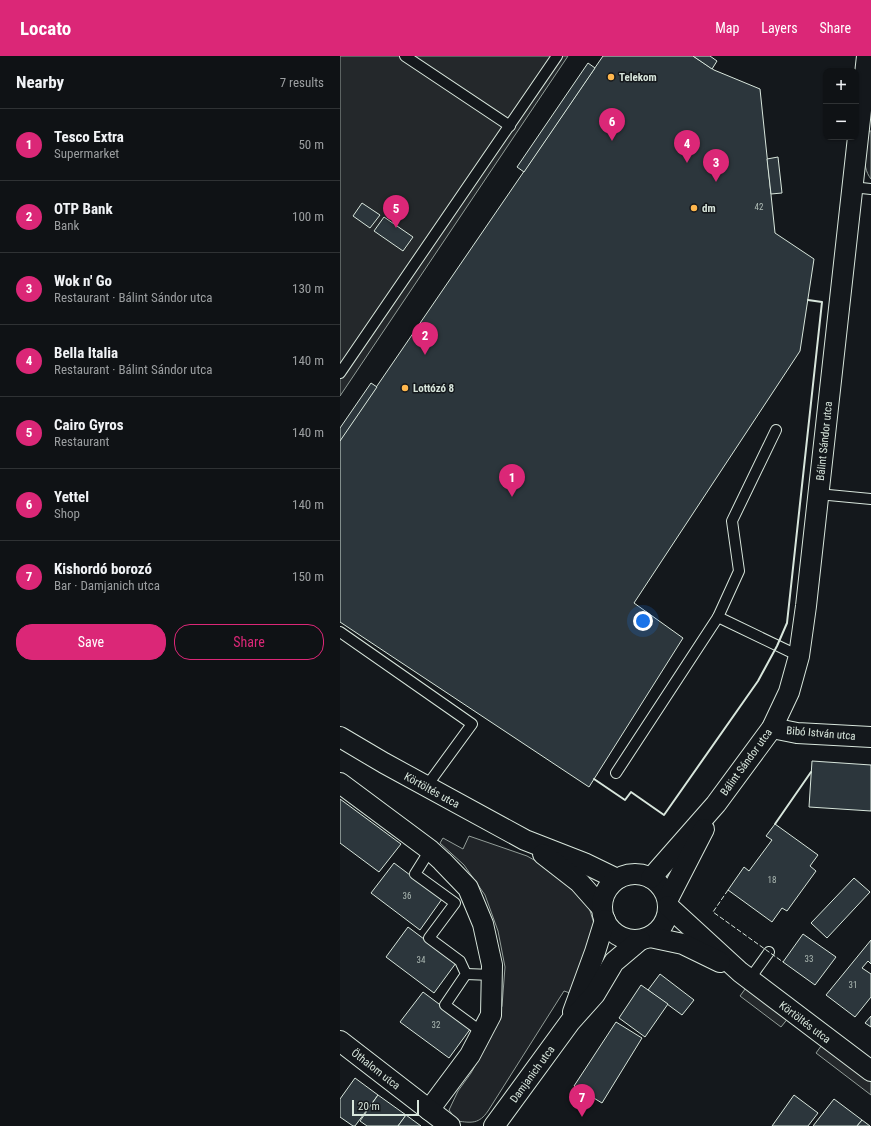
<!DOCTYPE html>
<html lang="en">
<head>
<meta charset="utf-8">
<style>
  body { margin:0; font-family:"Roboto Condensed",sans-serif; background:#181b1e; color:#f1f3f6 }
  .controls { position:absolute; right:12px; top:12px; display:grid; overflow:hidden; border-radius:8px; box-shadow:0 1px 3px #0004 }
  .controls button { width:36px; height:36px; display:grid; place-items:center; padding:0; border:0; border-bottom:1px solid #2f3234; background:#0f1215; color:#f1f3f6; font:20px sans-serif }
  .scale { position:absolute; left:12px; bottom:10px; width:67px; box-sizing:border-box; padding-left:4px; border:2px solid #d8e6dc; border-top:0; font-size:11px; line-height:14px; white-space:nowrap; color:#d8e6dc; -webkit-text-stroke:3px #14181c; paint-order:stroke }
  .you { position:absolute; left:303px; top:565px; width:14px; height:14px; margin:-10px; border:3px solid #fff; border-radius:50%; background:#1a73e8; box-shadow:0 0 0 6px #1a73e833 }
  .badge { display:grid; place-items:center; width:26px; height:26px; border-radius:50%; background:#db2777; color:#fff; font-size:13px; font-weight:700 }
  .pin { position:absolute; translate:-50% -33px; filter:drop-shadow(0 1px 2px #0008) }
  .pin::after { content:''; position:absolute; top:21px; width:14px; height:12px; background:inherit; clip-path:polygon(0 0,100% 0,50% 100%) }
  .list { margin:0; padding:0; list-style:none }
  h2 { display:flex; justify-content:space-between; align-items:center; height:52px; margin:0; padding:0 16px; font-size:17px }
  h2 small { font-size:13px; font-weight:400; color:#9b9ea0 }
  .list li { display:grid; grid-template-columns:26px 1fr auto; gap:12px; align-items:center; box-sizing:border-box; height:72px; padding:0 16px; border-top:1px solid #2f3234 }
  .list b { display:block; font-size:15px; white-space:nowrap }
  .list p { margin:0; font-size:13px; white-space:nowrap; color:#9b9ea0 }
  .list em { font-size:13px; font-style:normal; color:#9b9ea0 }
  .actions { display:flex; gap:8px; padding:12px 16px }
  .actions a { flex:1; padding:9px 0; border:1px solid #db2777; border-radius:16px; text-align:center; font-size:14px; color:#db2777 }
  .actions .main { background:#db2777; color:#fff }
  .map { position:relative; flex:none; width:531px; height:1070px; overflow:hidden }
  header { display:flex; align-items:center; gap:24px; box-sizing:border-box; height:56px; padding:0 20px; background:#db2777; color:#fff }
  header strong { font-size:19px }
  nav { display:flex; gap:22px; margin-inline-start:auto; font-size:14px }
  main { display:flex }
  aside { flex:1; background:#0f1215 }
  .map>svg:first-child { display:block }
</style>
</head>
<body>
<header>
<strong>Locato</strong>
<nav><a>Map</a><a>Layers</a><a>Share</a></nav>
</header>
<main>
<aside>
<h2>Nearby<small>7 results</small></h2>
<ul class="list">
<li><span class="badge">1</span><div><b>Tesco Extra</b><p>Supermarket</p></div><em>50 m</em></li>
<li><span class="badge">2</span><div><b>OTP Bank</b><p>Bank</p></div><em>100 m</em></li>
<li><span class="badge">3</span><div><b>Wok n' Go</b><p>Restaurant · Bálint Sándor utca</p></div><em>130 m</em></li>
<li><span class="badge">4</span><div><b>Bella Italia</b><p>Restaurant · Bálint Sándor utca</p></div><em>140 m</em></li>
<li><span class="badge">5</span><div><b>Cairo Gyros</b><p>Restaurant</p></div><em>140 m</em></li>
<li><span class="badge">6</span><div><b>Yettel</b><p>Shop</p></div><em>140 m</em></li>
<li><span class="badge">7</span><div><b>Kishordó borozó</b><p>Bar · Damjanich utca</p></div><em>150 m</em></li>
</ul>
<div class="actions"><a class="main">Save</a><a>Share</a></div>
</aside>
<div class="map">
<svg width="531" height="1070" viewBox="0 0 531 1070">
  <rect width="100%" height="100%" fill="#14181c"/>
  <g fill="#202428" stroke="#939e99">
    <path d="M529,75H531V123C520,109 527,91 529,75Z"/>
    <path d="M129,780L187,800L223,820L248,848L255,871L230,937L224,935L148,1055C139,1068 132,1067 117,1065L109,1054L118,1035L131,1017L151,981L162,950L165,911L158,875L145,839L124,809L100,787L103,782L123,793Z"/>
  </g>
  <g fill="#24282b" stroke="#939e99">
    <polygon points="0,0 228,0 0,340"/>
    <polygon points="411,925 453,956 441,971 400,940"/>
    <polygon points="487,982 531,1015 531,1039 476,997"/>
  </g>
  <g fill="#2c363c" stroke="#d8e6dc">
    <polygon points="263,0 353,0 374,14 420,33 435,177 474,203 460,295 294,547 343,582 249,731 0,566 0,384"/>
    <polygon points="353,0 370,0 377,5 372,13"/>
    <polygon points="248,7 255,12 184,116 177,111"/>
    <polygon points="438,101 442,137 431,138 427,103"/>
    <polygon points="22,147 40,159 30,172 13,160"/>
    <polygon points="44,161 73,181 63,195 34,175"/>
    <polygon points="31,327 37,331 0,385 0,372"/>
    <polygon points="472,705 531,709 531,755 469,751"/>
    <polygon points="0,743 61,788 39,816 0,787"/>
    <polygon points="435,768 478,799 470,810 476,815 447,855 442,852 432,866 388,834 404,811 409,815 432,784 426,780"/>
    <polygon points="54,807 102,843 80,874 31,837"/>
    <polygon points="514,822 530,836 487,882 471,867"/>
    <polygon points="68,871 116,907 94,937 46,901"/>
    <polygon points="463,878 496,901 475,929 443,906"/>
    <polygon points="531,884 531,908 528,905 522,912 531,918 531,941 515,961 486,939"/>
    <polygon points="320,918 354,944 342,959 308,934"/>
    <polygon points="301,929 328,948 305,981 279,962"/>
    <polygon points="83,936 131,972 109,1002 60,966"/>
    <polygon points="531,960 531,971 525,967"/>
    <polygon points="276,966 302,982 262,1047 234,1030"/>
    <polygon points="15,1022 38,1039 15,1070 13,1070 0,1061 0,1043"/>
    <polygon points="38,1039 66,1059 58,1070 27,1070 20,1065"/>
    <polygon points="454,1039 478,1057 468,1070 432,1070"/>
    <polygon points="494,1043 522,1064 517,1070 473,1070"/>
    <polygon points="66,1059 81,1070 58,1070"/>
    <polygon points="522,1064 530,1070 517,1070"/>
  </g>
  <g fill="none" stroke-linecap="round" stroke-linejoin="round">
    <defs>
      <g id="service">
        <polyline points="65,0 170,70"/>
        <polyline points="512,131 531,133"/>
        <polyline points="0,317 217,0"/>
        <polyline points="478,438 531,443"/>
        <polyline points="378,561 459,600"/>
        <polyline points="0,576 132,668 86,731"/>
        <polyline points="276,717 378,561 399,515 392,465 436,374"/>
        <polyline points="90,794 75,818 115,847 89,882 120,905 126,918 105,949 143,977"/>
        <polyline points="126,918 152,919"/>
        <polyline points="409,924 429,896"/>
      </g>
      <g id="minor">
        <polyline points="432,672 457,677 531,681"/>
        <polyline points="0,681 44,707 185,784 244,807 277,823"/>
        <polyline points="0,727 90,794 102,805 128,832 143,868 152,909 151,959 130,999 89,1054"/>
        <polyline points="203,798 239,826 262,852"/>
        <circle cx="295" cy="851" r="33"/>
        <polyline points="311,822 376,748 432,672 449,636 459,600 466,550 527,0"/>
        <polyline points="328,843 364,773"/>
        <polyline points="328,850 400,916 531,1015"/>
        <polyline points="310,881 343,888 380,906"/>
        <polyline points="233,956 255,896 265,864"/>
        <polyline points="0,985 110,1070"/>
        <polyline points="154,1070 230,966 255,938 274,906 300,884"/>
      </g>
    </defs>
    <use href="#service" stroke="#d8e6dc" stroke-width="12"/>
    <use href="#minor" stroke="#d8e6dc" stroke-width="22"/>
    <use href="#service" stroke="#14181c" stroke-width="10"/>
    <use href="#minor" stroke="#14181c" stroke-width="20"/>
    <polyline stroke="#d8e6dc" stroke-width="1" stroke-dasharray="5 2" stroke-linecap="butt" points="388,834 373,856 443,906"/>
    <g stroke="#d8e6dc" stroke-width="2">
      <polyline points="254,723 285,744 291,736 324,759 418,625 437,590 447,567 482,246 468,244"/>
      <polyline points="435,768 471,716"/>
    </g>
  </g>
  <g fill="#ffb74d" stroke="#14181c" stroke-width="1.5">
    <circle cx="271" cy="21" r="4"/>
    <circle cx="354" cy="152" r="4"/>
    <circle cx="65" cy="332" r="4"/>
  </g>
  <g text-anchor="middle" stroke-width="3" stroke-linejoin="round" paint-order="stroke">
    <g font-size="9" fill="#adbab4">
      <text x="419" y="154">42</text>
      <text x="432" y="827">18</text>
      <text x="67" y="843">36</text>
      <text x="469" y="906">33</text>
      <text x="81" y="907">34</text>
      <text x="513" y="932">31</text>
      <text x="96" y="972">32</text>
    </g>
    <g font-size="11" font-weight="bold" fill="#d8e6dc" stroke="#14181c" text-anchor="start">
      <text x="279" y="25">Telekom</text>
      <text x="362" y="156">dm</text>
      <text x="73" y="336">Lottózó 8</text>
    </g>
    <g font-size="11" fill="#d8e6dc" stroke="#14181c">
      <text transform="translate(484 385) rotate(-84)" y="4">Bálint Sándor utca</text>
      <text transform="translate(481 677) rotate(5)" y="4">Bibó István utca</text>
      <text transform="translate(406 706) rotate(-54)" y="4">Bálint Sándor utca</text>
      <text transform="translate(92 734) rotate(29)" y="4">Körtöltés utca</text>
      <text transform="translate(465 966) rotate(37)" y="4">Körtöltés utca</text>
      <text transform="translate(36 1013) rotate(38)" y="4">Öthalom utca</text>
      <text transform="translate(192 1018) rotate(-54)" y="4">Damjanich utca</text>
    </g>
  </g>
</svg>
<div class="controls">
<button>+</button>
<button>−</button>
</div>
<div class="scale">20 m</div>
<div class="you"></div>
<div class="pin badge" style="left:172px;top:441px">1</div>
<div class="pin badge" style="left:85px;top:299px">2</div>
<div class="pin badge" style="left:376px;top:126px">3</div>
<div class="pin badge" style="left:347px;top:107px">4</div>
<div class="pin badge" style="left:56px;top:172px">5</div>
<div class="pin badge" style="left:272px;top:85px">6</div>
<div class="pin badge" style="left:242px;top:1061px">7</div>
</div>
</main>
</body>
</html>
